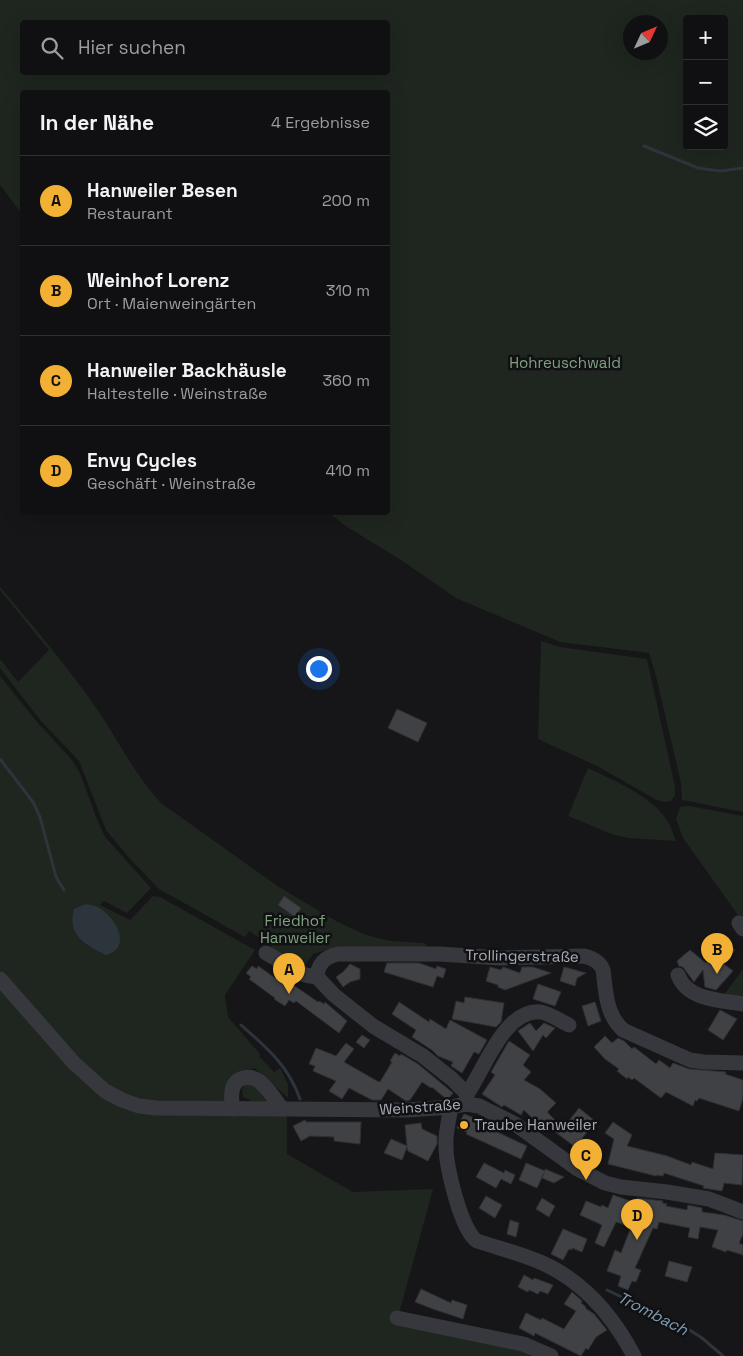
<!DOCTYPE html>
<html lang="de">
<head>
<meta charset="utf-8">
<style>
  body { margin:0; font-family:"Space Grotesk",sans-serif; background:#19191b; color:#f1f3f6 }
  .controls { position:absolute; right:15px; top:15px; display:grid; overflow:hidden; border-radius:5px; box-shadow:0 5px 20px #0002 }
  .controls button { width:45px; height:45px; display:grid; place-items:center; padding:0; border:0; border-bottom:1px solid #303032; background:#101012; color:#f1f3f6; font:25px sans-serif }
  .compass { position:absolute; left:623px; top:15px; width:45px; height:45px; border-radius:50%; background:#101012; box-shadow:0 5px 20px #0002; rotate:46deg }
  .you { position:absolute; left:318px; top:668px; width:18px; height:18px; margin:-12px; border:4px solid #fff; border-radius:50%; background:#1a73e8; box-shadow:0 0 0 8px #1a73e833 }
  .badge { display:grid; place-items:center; width:32px; height:32px; border-radius:50%; background:#f2b134; color:#111; font-size:16px; font-weight:700 }
  .pin { position:absolute; translate:-50% -41px; filter:drop-shadow(0 1px 2px #0008) }
  .pin::after { content:''; position:absolute; top:26px; width:18px; height:15px; background:inherit; clip-path:polygon(0 0,100% 0,50% 100%) }
  .list { margin:0; padding:0; list-style:none }
  h2 { display:flex; justify-content:space-between; align-items:center; height:65px; margin:0; padding:0 20px; font-size:21px }
  h2 small { font-size:16px; font-weight:400; color:#9c9d9f }
  .list li { display:grid; grid-template-columns:32px 1fr auto; gap:15px; align-items:center; box-sizing:border-box; height:90px; padding:0 20px; border-top:1px solid #303032 }
  .list b { display:block; font-size:19px; white-space:nowrap }
  .list p { margin:0; font-size:16px; white-space:nowrap; color:#9c9d9f }
  .list em { font-size:16px; font-style:normal; color:#9c9d9f }
  .icon { flex:none; width:28px; height:28px; fill:none; stroke:currentColor; stroke-width:2; stroke-linecap:round; stroke-linejoin:round }
  .map { position:relative; flex:none; width:743px; height:1356px; overflow:hidden }
  .search { position:absolute; background:#101012; box-shadow:0 5px 20px #0002; left:20px; top:20px; width:370px; height:55px; display:flex; align-items:center; gap:12px; box-sizing:border-box; padding:0 18px; border-radius:5px; color:#9c9d9f; font-size:19px }
  .panel { position:absolute; background:#101012; box-shadow:0 5px 20px #0002; left:20px; top:90px; width:370px; height:425px; border-radius:5px }
  .map>svg:first-child { display:block }
</style>
</head>
<body>
<div class="map">
<svg width="743" height="1356" viewBox="0 0 743 1356">
  <rect width="100%" height="100%" fill="#161618"/>
  <g fill="#1e261f" fill-rule="evenodd">
    <path d="M0,0H743V812L682,800L681,783L656,676L649,653L560,642L456,598L401,560L344,525L329,513L388,512V92H22V214L0,185ZM687,19H724V146H687ZM22,22H388V72H22ZM630,22H660V52H630Z"/>
    <path d="M0,587C34,627 67,666 97,709C118,740 135,775 161,803L279,887L336,921L361,933L377,938L391,941L424,943L426,945V948L330,949L313,954L301,970L270,949L272,946L249,931L245,937L159,889L130,859L106,830L79,761L41,721L0,668V659L18,682L49,650L0,590Z"/>
    <polygon points="541,641 560,647 647,659 675,787 675,795 671,801 663,802 655,799 597,766 538,739"/>
    <path d="M0,676L38,723L72,760L80,773L98,822L105,837L151,888L127,913L104,901L100,905L130,920L153,896L160,897L255,950L225,995L228,1017L260,1054L259,1056L274,1072L280,1068L288,1084V1098L255,1068L235,1074L230,1083L229,1105L141,1101L107,1087L0,973ZM101,909L92,947L85,944Z"/>
    <path d="M588,768C613,780 654,797 668,822C672,828 673,835 676,841L629,838L614,835L568,816Z"/>
    <polygon points="689,806 743,816 743,922 683,838 676,819 680,807"/>
    <polygon points="743,969 743,999 723,996"/>
    <polygon points="0,982 123,1103 287,1113 287,1154 353,1192 433,1189 397,1321 546,1356 0,1356"/>
    <path d="M249,1084C258,1086 265,1095 269,1104L254,1102L243,1097L242,1089L244,1085Z"/>
  </g>
  <path fill="#2c353c" d="M86,904C90,905 97,906 101,909C117,920 132,948 106,955C85,945 67,935 74,909Z"/>
  <g fill="none" stroke-linecap="round" stroke-linejoin="round">
    <g stroke="#2c353c" stroke-width="3">
      <polyline points="644,146 698,168 720,171 743,168"/>
      <polyline points="0,759 33,802 40,817 56,877 64,890"/>
      <path d="M241,1025C267,1048 288,1065 300,1099"/>
      <polyline points="607,1290 685,1327 702,1338 723,1356"/>
    </g>
  </g>
  <g fill="#404145" stroke="#303034">
    <polygon points="397,709 427,723 418,742 388,728"/>
    <polygon points="284,896 301,908 295,917 278,905"/>
    <polygon points="724,941 735,950 724,964 733,971 716,990 705,987 703,970 694,982 683,967 679,966 677,961 690,950 706,963"/>
    <polygon points="387,963 419,963 436,969 437,966 446,969 443,978 437,976 433,987 384,972"/>
    <polygon points="350,964 360,969 360,979 350,982 343,987 336,977 343,972"/>
    <polygon points="252,966 257,969 258,966 284,984 286,980 318,1002 319,1001 324,1004 325,1002 347,1021 339,1033 296,1001 294,1003 289,1000 285,1006 274,999 275,998 249,979 251,977 246,973"/>
    <polygon points="490,967 501,970 503,967 520,973 522,967 533,967 551,973 505,990 498,987 498,985 486,981"/>
    <polygon points="564,967 586,973 577,978 575,986 560,981"/>
    <polygon points="538,984 561,992 555,1006 533,999"/>
    <polygon points="465,997 504,1003 501,1022 496,1027 452,1019 456,1001 464,1003"/>
    <polygon points="399,1002 429,1022 430,1019 446,1029 450,1020 487,1040 479,1054 474,1052 462,1073 451,1066 453,1062 438,1056 432,1050 412,1037 416,1030 392,1014"/>
    <polygon points="595,1002 601,1021 588,1026 582,1006"/>
    <polygon points="720,1010 737,1019 723,1040 708,1030"/>
    <polygon points="530,1023 536,1031 544,1023 555,1028 546,1038 543,1035 533,1051 518,1031"/>
    <polygon points="362,1035 370,1040 364,1048 356,1042"/>
    <polygon points="605,1036 612,1043 618,1038 624,1041 632,1049 634,1047 656,1064 659,1060 670,1068 673,1063 689,1069 726,1072 725,1074 743,1080 743,1098 739,1111 699,1098 697,1101 695,1100 693,1106 666,1092 661,1098 634,1078 632,1080 628,1077 627,1079 617,1071 619,1069 605,1059 594,1047"/>
    <polygon points="509,1041 530,1055 523,1065 531,1072 524,1080 540,1089 556,1103 548,1111 548,1113 563,1128 579,1108 595,1121 581,1140 584,1142 582,1145 600,1155 587,1163 576,1156 580,1148 579,1150 550,1128 546,1132 524,1110 521,1115 504,1105 502,1107 482,1094 495,1075 491,1072"/>
    <polygon points="346,1043 354,1049 344,1062 377,1081 380,1082 392,1062 390,1061 395,1053 400,1056 401,1054 418,1064 453,1093 449,1098 445,1098 432,1087 431,1088 422,1082 410,1100 406,1101 388,1089 381,1100 372,1100 349,1088 342,1099 329,1091 336,1081 313,1071 315,1066 309,1064 316,1048 336,1056"/>
    <polygon points="464,1114 485,1122 487,1120 499,1127 497,1132 527,1146 521,1159 466,1134 467,1132 457,1128"/>
    <polygon points="305,1120 306,1122 361,1122 360,1144 334,1141 334,1137 310,1136 301,1141 293,1126"/>
    <polygon points="613,1122 632,1135 627,1146 667,1156 691,1165 692,1162 713,1169 715,1153 743,1155 742,1185 724,1183 722,1191 703,1188 704,1186 664,1173 663,1176 656,1175 656,1176 608,1164 614,1139 605,1133"/>
    <polygon points="421,1123 422,1129 437,1136 437,1144 428,1161 408,1151 407,1147 402,1160 384,1153 391,1139 407,1146 405,1125"/>
    <polygon points="484,1163 504,1173 505,1170 515,1175 511,1184 501,1179 496,1188 476,1177"/>
    <polygon points="526,1163 545,1171 545,1169 564,1177 554,1183 542,1178 544,1173 537,1188 519,1180"/>
    <polygon points="613,1195 636,1203 637,1198 663,1201 662,1203 667,1204 666,1206 687,1210 688,1205 702,1208 702,1212 724,1215 743,1221 743,1234 739,1243 743,1245 743,1255 727,1250 726,1252 712,1247 718,1230 700,1227 698,1239 688,1237 690,1228 659,1222 657,1229 653,1228 635,1268 641,1270 636,1282 632,1281 628,1290 618,1286 621,1276 607,1271 615,1250 621,1253 631,1227 616,1222 604,1247 595,1243 602,1225 580,1215 586,1201 601,1207 602,1205 608,1208"/>
    <polygon points="486,1196 502,1205 495,1218 479,1208"/>
    <polygon points="542,1198 555,1206 549,1217 536,1209"/>
    <polygon points="510,1220 519,1223 516,1237 507,1234"/>
    <polygon points="563,1229 587,1239 582,1252 572,1248 572,1250 569,1249 563,1260 551,1254"/>
    <polygon points="669,1261 692,1267 687,1282 665,1276"/>
    <polygon points="524,1275 533,1280 534,1278 553,1285 548,1294 540,1291 538,1294 529,1290 528,1292 518,1287"/>
    <polygon points="421,1289 451,1303 452,1300 467,1305 463,1319 433,1309 415,1302"/>
    <polygon points="572,1292 582,1301 581,1303 586,1307 585,1308 594,1314 607,1330 596,1337 588,1350 586,1348 581,1356 535,1333 534,1336 519,1328 526,1313 541,1320 542,1318 564,1329 576,1311 564,1304"/>
  </g>
  <g fill="none" stroke-linecap="round" stroke-linejoin="round">
    <g stroke="#37383d" stroke-width="15">
      <polyline points="739,923 743,929"/>
      <polyline points="266,953 305,975 317,977"/>
      <path d="M678,975C687,1000 720,1000 743,1004"/>
      <polyline points="0,979 74,1063 105,1091 122,1100 139,1106 156,1108 407,1110 451,1107 466,1104 479,1106 515,1124 576,1168 605,1183 621,1187 667,1192 709,1199 743,1212"/>
      <path d="M467,1094C484,1071 504,1008 541,1012C551,1014 560,1021 569,1025"/>
      <path d="M466,1104L467,1094L452,1079L423,1056L373,1026L334,995L317,977C318,963 325,957 338,954H439L501,958L584,956C592,958 600,961 603,970C604,975 604,981 605,986C607,1003 610,1018 623,1030L690,1060L704,1062L743,1063"/>
      <path d="M451,1107C449,1120 445,1133 446,1146C446,1166 461,1231 477,1241C498,1248 519,1253 540,1262C582,1280 613,1316 634,1356"/>
      <path d="M233,1109C232,1104 231,1097 232,1092C233,1079 247,1073 259,1081C268,1088 275,1099 282,1109"/>
      <polyline points="397,1318 523,1344 551,1356"/>
    </g>
  </g>
  <circle fill="#f2b134" stroke="#111113" stroke-width="2" cx="464" cy="1125" r="5"/>
  <g text-anchor="middle" stroke-width="5" stroke-linejoin="round" paint-order="stroke">
    <g font-size="15" fill="#7fa381" stroke="#111113">
      <text x="565" y="368">Hohreuschwald</text>
      <text x="295" y="926">Friedhof<tspan x="295" dy="17">Hanweiler</tspan></text>
    </g>
    <g font-size="15" fill="#a8adb8" stroke="#111113">
      <text transform="translate(522 956) rotate(1)" y="5">Trollingerstraße</text>
      <text transform="translate(420 1107) rotate(-4)" y="5">Weinstraße</text>
    </g>
    <g font-size="15" fill="#a8adb8" stroke="#111113" text-anchor="start">
      <text x="474" y="1130">Traube Hanweiler</text>
    </g>
    <g font-size="16" font-style="italic" fill="#7f9bb3" stroke="#111113">
      <text transform="translate(653 1313) rotate(27)" y="6">Trombach</text>
    </g>
  </g>
</svg>
<div class="controls">
<button>+</button>
<button>−</button>
<button><svg class="icon" aria-label="layers" viewBox="0 0 24 24"><path d="M12 4l9 5-9 5-9-5zM3 14l9 5 9-5"/></svg></button>
</div>
<svg class="compass" viewBox="-18 -18 36 36"><path d="M0-13l5 13h-10z" fill="#e53935"/><path d="M0 13l5-13h-10z" fill="#9c9d9f"/></svg>
<div class="you"></div>
<div class="pin badge" style="left:289px;top:994px">A</div>
<div class="pin badge" style="left:717px;top:974px">B</div>
<div class="pin badge" style="left:586px;top:1180px">C</div>
<div class="pin badge" style="left:637px;top:1240px">D</div>
<div class="search"><svg class="icon" aria-label="search" viewBox="0 0 24 24"><circle cx="10" cy="10" r="6"/><path d="M15 15l6 6"/></svg>Hier suchen</div>
<section class="panel">
<h2>In der Nähe<small>4 Ergebnisse</small></h2>
<ul class="list">
<li><span class="badge">A</span><div><b>Hanweiler Besen</b><p>Restaurant</p></div><em>200 m</em></li>
<li><span class="badge">B</span><div><b>Weinhof Lorenz</b><p>Ort · Maienweingärten</p></div><em>310 m</em></li>
<li><span class="badge">C</span><div><b>Hanweiler Backhäusle</b><p>Haltestelle · Weinstraße</p></div><em>360 m</em></li>
<li><span class="badge">D</span><div><b>Envy Cycles</b><p>Geschäft · Weinstraße</p></div><em>410 m</em></li>
</ul>
</section>
</div>
</body>
</html>
